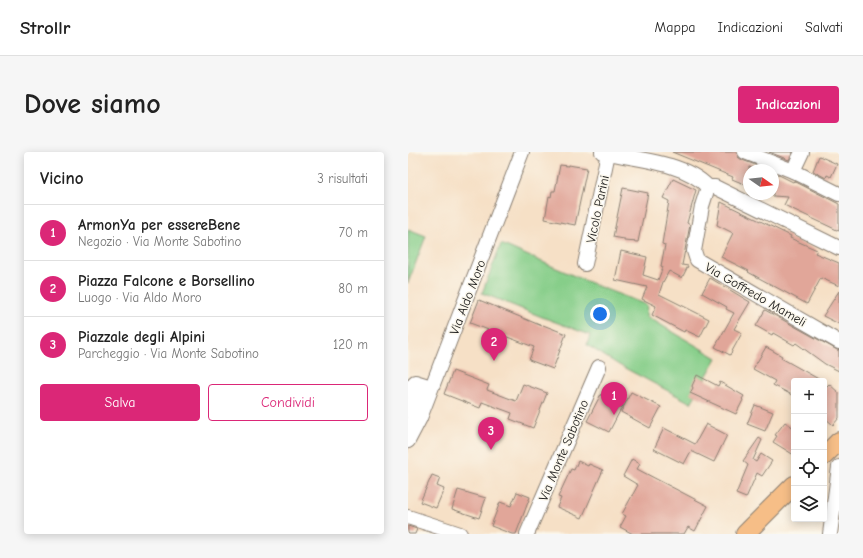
<!DOCTYPE html>
<html lang="it">
<head>
<meta charset="utf-8">
<style>
  body { margin:0; font-family:"Comic Neue",sans-serif; background:#f6f6f6; color:#222 }
  .controls { position:absolute; right:12px; bottom:12px; display:grid; overflow:hidden; border-radius:4px; box-shadow:0 2px 10px #0003 }
  .controls button { width:36px; height:36px; display:grid; place-items:center; padding:0; border:0; border-bottom:1px solid #e0e0e0; background:#fff; color:#222; font:20px sans-serif }
  .compass { position:absolute; left:335px; top:12px; width:36px; height:36px; border-radius:50%; background:#fff; box-shadow:0 2px 10px #0003; rotate:104deg }
  .you { position:absolute; left:192px; top:162px; width:14px; height:14px; margin:-10px; border:3px solid #fff; border-radius:50%; background:#1a73e8; box-shadow:0 0 0 6px #1a73e833 }
  .badge { display:grid; place-items:center; width:26px; height:26px; border-radius:50%; background:#db2777; color:#fff; font-size:13px; font-weight:700 }
  .pin { position:absolute; translate:-50% -33px; filter:drop-shadow(0 1px 2px #0008) }
  .pin::after { content:''; position:absolute; top:21px; width:14px; height:12px; background:inherit; clip-path:polygon(0 0,100% 0,50% 100%) }
  .list { margin:0; padding:0; list-style:none }
  h2 { display:flex; justify-content:space-between; align-items:center; height:52px; margin:0; padding:0 16px; font-size:17px }
  h2 small { font-size:13px; font-weight:400; color:#767676 }
  .list li { display:grid; grid-template-columns:26px 1fr auto; gap:12px; align-items:center; box-sizing:border-box; height:56px; padding:0 16px; border-top:1px solid #e0e0e0 }
  .list b { display:block; font-size:15px; white-space:nowrap }
  .list p { margin:0; font-size:13px; white-space:nowrap; color:#767676 }
  .list em { font-size:13px; font-style:normal; color:#767676 }
  .actions { display:flex; gap:8px; padding:12px 16px }
  .actions a { flex:1; padding:9px 0; border:1px solid #db2777; border-radius:4px; text-align:center; font-size:14px; color:#db2777 }
  .actions .main { background:#db2777; color:#fff }
  .icon { flex:none; width:22px; height:22px; fill:none; stroke:currentColor; stroke-width:2; stroke-linecap:round; stroke-linejoin:round }
  .map { position:relative; flex:none; width:431px; height:382px; overflow:hidden; border-radius:4px }
  header { display:flex; align-items:center; gap:24px; box-sizing:border-box; height:56px; padding:0 20px; background:#fff; border-bottom:1px solid #e0e0e0 }
  header strong { font-size:19px }
  nav { display:flex; gap:22px; margin-inline-start:auto; font-size:14px }
  .intro { display:flex; align-items:center; justify-content:space-between; box-sizing:border-box; height:96px; padding:0 24px }
  h1 { margin:0; font-size:28px }
  .button { padding:10px 18px; border-radius:4px; background:#db2777; color:#fff; font-size:14px; font-weight:700 }
  main { display:flex; gap:24px; padding:0 24px }
  aside { flex:1; background:#fff; border-radius:4px; box-shadow:0 2px 10px #0003 }
  .map>svg:first-child { display:block }
</style>
</head>
<body>
<header>
<strong>Strollr</strong>
<nav><a>Mappa</a><a>Indicazioni</a><a>Salvati</a></nav>
</header>
<div class="intro"><h1>Dove siamo</h1><a class="button">Indicazioni</a></div>
<main>
<aside>
<h2>Vicino<small>3 risultati</small></h2>
<ul class="list">
<li><span class="badge">1</span><div><b>ArmonYa per essereBene</b><p>Negozio · Via Monte Sabotino</p></div><em>70 m</em></li>
<li><span class="badge">2</span><div><b>Piazza Falcone e Borsellino</b><p>Luogo · Via Aldo Moro</p></div><em>80 m</em></li>
<li><span class="badge">3</span><div><b>Piazzale degli Alpini</b><p>Parcheggio · Via Monte Sabotino</p></div><em>120 m</em></li>
</ul>
<div class="actions"><a class="main">Salva</a><a>Condividi</a></div>
</aside>
<div class="map">
<svg width="431" height="382" viewBox="0 0 431 382">
  <rect width="100%" height="100%" fill="#fbf7ec"/>
  <filter id="ink" filterUnits="userSpaceOnUse"><feTurbulence type="fractalNoise" baseFrequency=".025" numOctaves="2"/><feDisplacementMap in="SourceGraphic" scale="8" xChannelSelector="R" yChannelSelector="G"/><feConvolveMatrix kernelMatrix="1 2 1 2 8 2 1 2 1" color-interpolation-filters="sRGB"/></filter>
  <filter id="wash" filterUnits="userSpaceOnUse"><feTurbulence type="fractalNoise" baseFrequency=".012" numOctaves="4" result="noise"/><feDisplacementMap in="SourceGraphic" scale="16" xChannelSelector="R" yChannelSelector="G"/><feGaussianBlur stdDeviation="0.9" result="paint"/><feColorMatrix in="noise" values="0 0 0 0 0 0 0 0 0 0 0 0 0 0 0 0 0 1.4 0 .05"/><feComposite in="paint" operator="in"/></filter>
  <g filter="url(#wash)">
    <rect width="100%" height="100%" fill="#f6e0c6"/>
    <g fill="#86ce89" stroke="#517552">
      <polygon points="0,77 18,84 0,131"/>
      <polygon points="93,92 192,135 239,153 238,164 309,206 283,251 211,213 179,193 182,183 134,165 74,141"/>
    </g>
    <g id="blocks">
      <g fill="#e1a699">
        <polygon points="264,0 329,0 330,5 334,8 348,13 347,17 341,15 341,34 324,27 325,25"/>
        <polygon points="361,0 385,0 381,8"/>
        <polygon points="411,4 429,12 423,25 419,23 418,26 405,19"/>
        <polygon points="152,13 160,14 160,13 179,16 167,73 137,67 141,44 143,45 144,39 147,39"/>
        <polygon points="365,20 385,30 386,29 431,52 431,79 376,53 380,45 365,44"/>
        <polygon points="265,27 288,38 279,71 282,73 274,113 280,114 274,126 261,119 255,130 251,142 301,167 292,185 277,178 276,180 244,163 248,154 234,147 239,135 207,128 213,99 239,105 235,123 250,128 255,115 253,114 257,93 254,92 261,49 255,46"/>
        <polygon points="215,36 240,41 230,90 216,89 216,87 205,85"/>
        <polygon points="313,50 383,84 382,86 409,98 407,101 431,111 431,134 413,126 399,152 340,120 341,119 313,105 325,81 309,73"/>
        <polygon points="302,126 342,150 326,177 334,181 322,203 307,195 326,161 318,157 319,155 294,141"/>
        <polygon points="431,139 431,172 415,164"/>
        <polygon points="71,148 134,174 135,173 158,182 145,217 121,208 126,195 62,171"/>
        <polygon points="357,158 431,199 431,219 417,212 388,191 386,193 365,181 364,183 348,174"/>
        <polygon points="358,195 374,204 373,206 414,229 386,229 386,239 384,243 365,233 367,229 345,217"/>
        <polygon points="45,219 81,233 79,238 108,249 115,232 139,241 125,276 102,267 104,261 74,250 72,256 36,242"/>
        <polygon points="289,223 310,234 312,230 336,244 334,247 335,248 328,262 282,241 285,236 284,234"/>
        <polygon points="421,232 431,241 431,266 425,273 416,265 416,237"/>
        <polygon points="223,240 253,255 242,276 213,260"/>
        <polygon points="193,242 215,253 201,280 179,269"/>
        <polygon points="347,253 365,260 357,279 339,272"/>
        <polygon points="377,270 386,276 386,303 365,290 369,284 367,283"/>
        <polygon points="298,272 319,283 306,310 283,299 276,312 246,297 256,276 287,292"/>
        <polygon points="351,286 354,288 345,308 348,310 353,302 364,309 354,324 349,321 338,346 328,342 340,313 335,309"/>
        <polygon points="224,307 232,312 229,317 300,354 287,379 280,375 276,382 225,382 212,375 218,364 214,362 230,333 215,324"/>
        <polygon points="170,309 180,314 181,312 195,318 174,366 149,355 153,346 150,345 163,317 166,318"/>
        <polygon points="24,323 32,326 29,334 36,337 28,356 12,350"/>
        <polygon points="50,338 78,346 71,366 44,357"/>
        <polygon points="109,340 122,345 108,382 104,382 83,374 92,350 103,354"/>
        <polygon points="0,374 9,377 7,382 0,382"/>
      </g>
    </g>
  </g>
  <g filter="url(#ink)">
    <use href="#blocks" fill-opacity="0" stroke="#897e71" stroke-width="1"/>
    <g fill="none" stroke-linecap="round" stroke-linejoin="round">
      <defs>
        <g id="minor">
          <path d="M194,0C227,7 277,10 300,35H307L431,96"/>
          <polyline points="337,0 385,19 431,42"/>
          <polyline points="385,19 394,0"/>
          <polyline points="300,35 294,54 286,99 289,108 431,190"/>
          <polyline points="177,112 200,1"/>
          <path d="M0,239L7,230L20,234L15,244H11C2,250 0,258 7,266L2,276H0"/>
          <polyline points="0,289 12,266 114,0"/>
          <polyline points="0,365 52,382"/>
          <polyline points="119,382 191,215"/>
          <polyline points="422,382 431,315"/>
        </g>
        <g id="major">
          <polyline points="416,304 431,289"/>
          <polyline points="337,382 386,333"/>
        </g>
      </defs>
      <use href="#minor" stroke="#897e71" stroke-width="16"/>
      <use href="#major" stroke="#897e71" stroke-width="20"/>
      <use href="#minor" stroke="#fff" stroke-width="14"/>
      <use href="#major" stroke="#f6be87" stroke-width="18"/>
    </g>
  </g>
  <g text-anchor="middle" stroke-width="3" stroke-linejoin="round" paint-order="stroke">
    <g font-size="13" fill="#1c1c1c" stroke="#fbf7ec">
      <text transform="translate(189 57) rotate(-78)" y="5">Vicolo Parini</text>
      <text transform="translate(348 142) rotate(30)" y="5">Via Goffredo Mameli</text>
      <text transform="translate(59 145) rotate(-69)" y="5">Via Aldo Moro</text>
      <text transform="translate(155 298) rotate(-67)" y="5">Via Monte Sabotino</text>
    </g>
  </g>
</svg>
<div class="controls">
<button>+</button>
<button>−</button>
<button><svg class="icon" aria-label="locate" viewBox="0 0 24 24"><circle cx="12" cy="12" r="6"/><path d="M12 2v4M12 18v4M2 12h4M18 12h4"/></svg></button>
<button><svg class="icon" aria-label="layers" viewBox="0 0 24 24"><path d="M12 4l9 5-9 5-9-5zM3 14l9 5 9-5"/></svg></button>
</div>
<svg class="compass" viewBox="-18 -18 36 36"><path d="M0-13l5 13h-10z" fill="#e53935"/><path d="M0 13l5-13h-10z" fill="#767676"/></svg>
<div class="you"></div>
<div class="pin badge" style="left:206px;top:263px">1</div>
<div class="pin badge" style="left:86px;top:209px">2</div>
<div class="pin badge" style="left:83px;top:298px">3</div>
</div>
</main>
</body>
</html>
